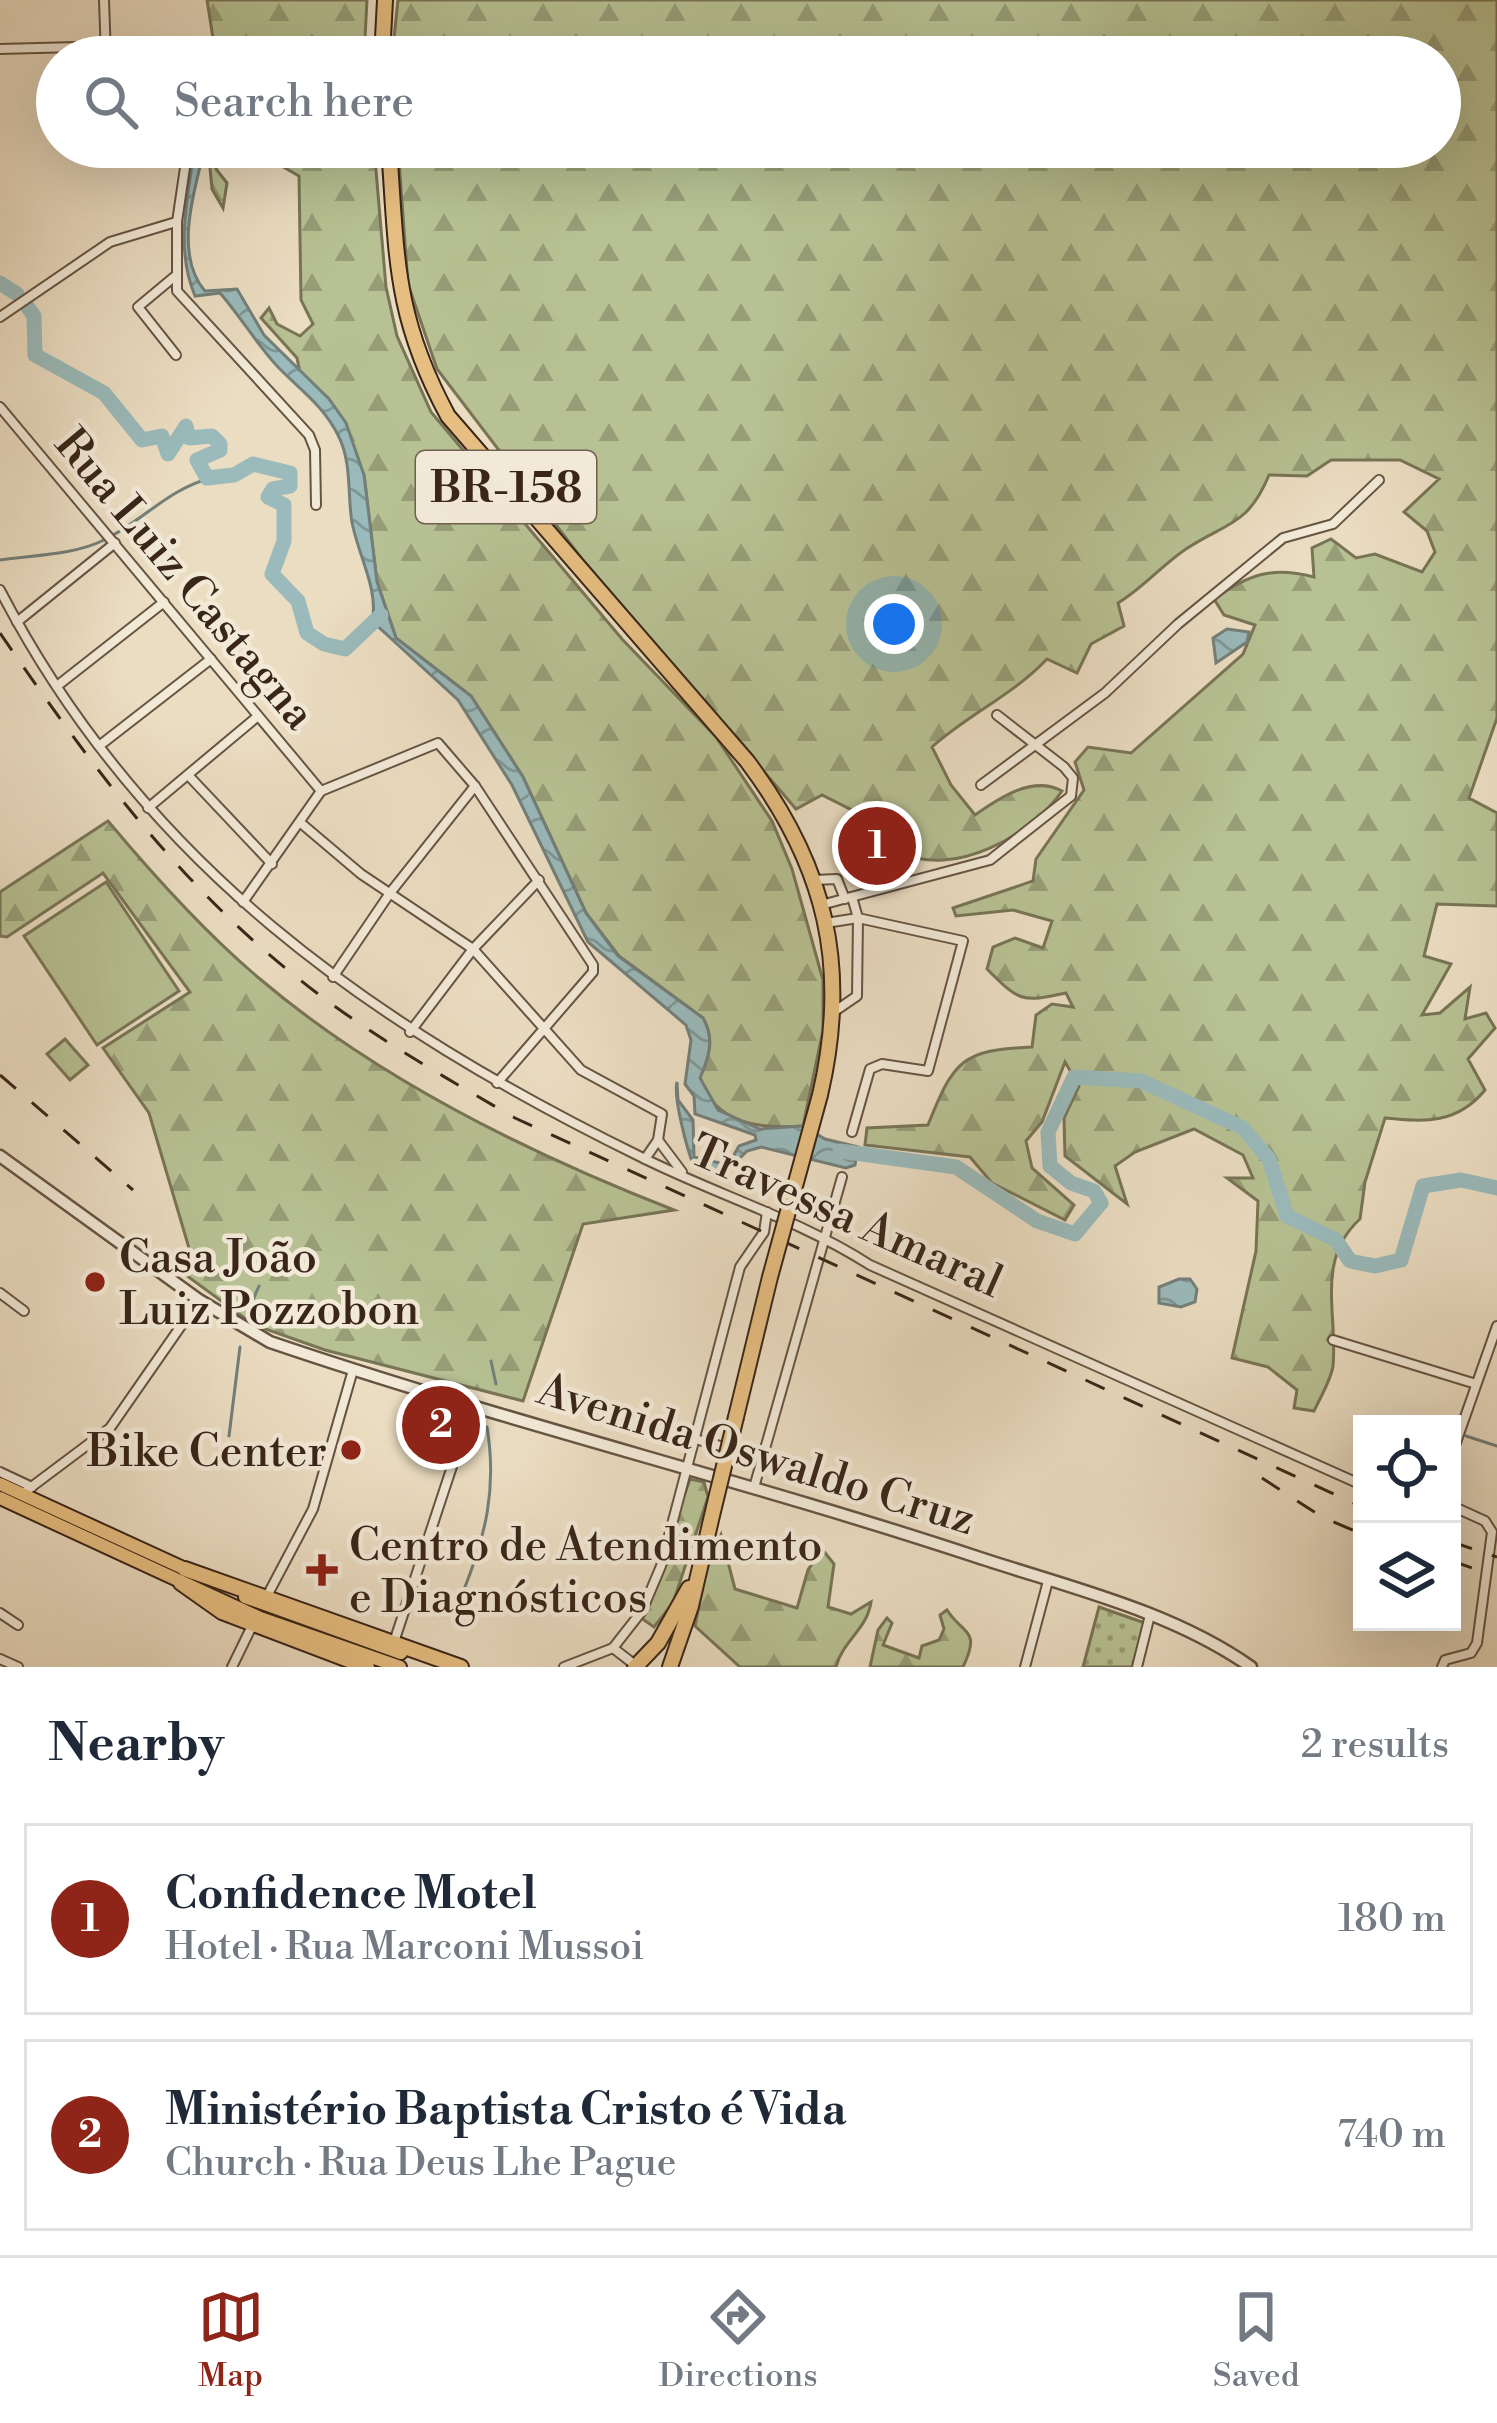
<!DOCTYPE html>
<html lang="en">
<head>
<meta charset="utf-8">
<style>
  body { margin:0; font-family:"Libre Bodoni",serif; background:#f6f6f7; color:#1f2937 }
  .controls { position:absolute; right:36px; bottom:36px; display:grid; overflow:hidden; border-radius:0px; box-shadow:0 12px 48px #0002 }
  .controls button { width:108px; height:108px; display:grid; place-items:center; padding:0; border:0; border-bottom:3px solid #e0e1e3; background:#fff; color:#1f2937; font:60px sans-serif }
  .you { position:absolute; left:894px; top:624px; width:42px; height:42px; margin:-30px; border:9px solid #fff; border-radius:50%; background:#1a73e8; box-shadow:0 0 0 18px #1a73e833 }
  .badge { display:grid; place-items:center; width:78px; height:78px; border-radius:50%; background:#8f2418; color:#fff; font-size:39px; font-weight:700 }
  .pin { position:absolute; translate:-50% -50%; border:6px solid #fff; box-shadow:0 3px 12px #0006 }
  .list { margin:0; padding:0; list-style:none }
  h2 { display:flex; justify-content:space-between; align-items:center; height:156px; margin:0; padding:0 48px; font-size:51px }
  h2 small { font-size:39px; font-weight:400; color:#747a83 }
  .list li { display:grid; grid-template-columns:78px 1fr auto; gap:36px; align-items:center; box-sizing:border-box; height:192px; margin:0 24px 24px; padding:0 24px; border:3px solid #e0e1e3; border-radius:0px }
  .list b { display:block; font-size:45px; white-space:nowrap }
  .list p { margin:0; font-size:39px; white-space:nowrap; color:#747a83 }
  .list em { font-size:39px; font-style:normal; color:#747a83 }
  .icon { flex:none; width:66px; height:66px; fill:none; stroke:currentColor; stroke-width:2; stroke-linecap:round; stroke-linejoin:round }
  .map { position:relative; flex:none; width:1497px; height:1667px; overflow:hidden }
  .search { position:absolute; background:#fff; box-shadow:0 12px 48px #0002; left:36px; right:36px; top:36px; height:132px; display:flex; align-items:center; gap:30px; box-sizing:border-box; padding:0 42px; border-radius:66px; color:#747a83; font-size:45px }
  .sheet { height:588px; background:#fff }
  nav { display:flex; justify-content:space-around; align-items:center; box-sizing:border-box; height:168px; border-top:3px solid #e0e1e3; background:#fff; font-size:33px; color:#747a83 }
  nav a { display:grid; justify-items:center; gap:6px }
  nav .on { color:#8f2418 }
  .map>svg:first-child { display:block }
</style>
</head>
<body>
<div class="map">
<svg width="1497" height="1667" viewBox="0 0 1497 1667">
  <defs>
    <pattern id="grass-dots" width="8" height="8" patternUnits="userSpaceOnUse" patternTransform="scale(3)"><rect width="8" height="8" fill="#b7c193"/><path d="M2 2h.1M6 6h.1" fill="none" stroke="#969d77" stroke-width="1.8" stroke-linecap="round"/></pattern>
    <pattern id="forest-firs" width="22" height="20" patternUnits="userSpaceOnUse" patternTransform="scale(3)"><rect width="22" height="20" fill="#b7c193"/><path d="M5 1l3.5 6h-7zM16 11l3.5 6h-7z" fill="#969d77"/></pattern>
    <pattern id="water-waves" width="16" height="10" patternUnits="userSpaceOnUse" patternTransform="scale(3)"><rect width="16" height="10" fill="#9ababb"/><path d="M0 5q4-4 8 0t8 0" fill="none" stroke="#7f9797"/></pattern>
  </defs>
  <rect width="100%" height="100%" fill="#ebddc2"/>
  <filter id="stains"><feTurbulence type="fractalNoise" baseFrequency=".00167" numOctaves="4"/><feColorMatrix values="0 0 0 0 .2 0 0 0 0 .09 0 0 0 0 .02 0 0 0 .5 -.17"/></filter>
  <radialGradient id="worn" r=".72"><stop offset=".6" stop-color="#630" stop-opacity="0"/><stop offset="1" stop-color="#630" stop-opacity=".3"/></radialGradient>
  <polygon fill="url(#grass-dots)" stroke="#787456" stroke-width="3" points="1099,1607 1145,1623 1134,1667 1083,1667"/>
  <g fill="url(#forest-firs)" stroke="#787456" stroke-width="3">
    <polygon points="207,0 367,0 364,57 216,57"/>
    <path d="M398,0H1497V718L1469,798L1497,813V906L1437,904L1424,956L1451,964L1422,1015L1440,1013L1470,987L1465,1019L1486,1013L1495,1028L1468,1059L1485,1090C1457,1124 1426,1122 1385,1118L1365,1182L1360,1219C1315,1260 1338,1314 1333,1366C1331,1380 1320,1398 1314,1411L1294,1408L1297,1390L1268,1367L1232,1358L1256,1251L1258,1201L1227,1178H1253L1243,1155L1194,1129L1135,1152L1115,1166L1127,1204L1065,1156L1064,1118L1079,1086L1065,1062L1042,1122L1026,1141L1032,1168L1074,1205L1065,1220L992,1183L970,1157L865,1145L867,1128L928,1125C954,1060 962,1050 1032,1047L1036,1015L1052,1004L1073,1007L1066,993C1021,1003 1019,1001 987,969L993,947L1015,938L1043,948L1052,921L1013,910L956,916L953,908L1033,881L1036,859L1084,790L1075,762L1088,747L1131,753L1243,654L1255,625L1224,615L1214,599C1249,574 1272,566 1314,577L1312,548L1331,539L1356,558L1375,554L1422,572L1435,552L1427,531L1404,512L1439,479L1400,460H1331L1307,476L1269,475C1248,526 1227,522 1186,549C1162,565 1143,588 1118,603L1124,626L1091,644L1077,673L1047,659C1013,695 969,714 932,747L951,785L975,815C999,798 1033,775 1062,791C1032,835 953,879 901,852L881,803L856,812L822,795L796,809L582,559L437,369L408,284L398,147H1440V57H392Z"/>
    <polygon points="208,147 231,147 216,169 227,183 223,208 212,189"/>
    <path d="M268,147H374L386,287L397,336L431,412L622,639L716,737L772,821L792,869L823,980V1030L803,1126C760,1129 714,1125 700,1077C709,1056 715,1039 703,1018L619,956L586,913L523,777L471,696L396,638L377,582L364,475L329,399L300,373L297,358L261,318L269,308L277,324L300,336L313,324L301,300L299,176L273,161Z"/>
    <path d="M108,821C154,876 205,933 260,979C379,1080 530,1154 674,1210L583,1224L523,1401L325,1350L254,1325L183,1273L189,1248L149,1113L103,1048L190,992L103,873L7,937L0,936V892Z"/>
    <polygon points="690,1479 704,1482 708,1497 673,1603 654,1627 641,1618"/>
    <path d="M721,1535L735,1589L797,1608L808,1570L822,1549L834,1564L828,1607L851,1614L871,1602C867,1630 843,1640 836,1667H740L695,1626L706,1570Z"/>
    <path d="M947,1610C964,1636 981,1629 963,1667H870L878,1630L887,1618L892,1623L883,1645L919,1658L922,1646L939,1640L944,1629L940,1615Z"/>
  </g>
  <g fill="#b7c193" stroke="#787456" stroke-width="3">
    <polygon points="106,882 179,991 97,1045 24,936"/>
    <polygon points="65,1039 88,1065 70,1080 47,1054"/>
  </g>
  <g fill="url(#water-waves)" stroke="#737f7a" stroke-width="3">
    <path d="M194,147H205C195,188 173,255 205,291L237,289L264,335L329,399L346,423L364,475L377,582L396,638L471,696L523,777L586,913L618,956L703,1018C715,1039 709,1057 700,1078L718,1110L760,1129L803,1126L825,1139L858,1147L855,1165L846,1168L761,1147L747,1151L725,1173L694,1167C687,1149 673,1097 677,1082L678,1100L693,1120L694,1157L728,1165L739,1146L756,1140L755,1135L695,1114L694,1096L685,1084L691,1040L686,1025L588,942L512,785L458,700L372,621C380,588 353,545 351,515C348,490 351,460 338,435C323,405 299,389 277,366C256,343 240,316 220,293L195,296C174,245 189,198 194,147Z"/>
    <polygon points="1227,629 1249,632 1247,642 1216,663 1213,638"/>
    <polygon points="1179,1279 1190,1279 1197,1289 1195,1302 1181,1307 1159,1303 1159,1287"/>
  </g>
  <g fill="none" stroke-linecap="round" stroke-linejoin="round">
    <g stroke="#737f7a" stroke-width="3">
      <path d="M0,560C33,555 74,555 104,540C143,521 168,489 211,478"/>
      <polyline points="249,1309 259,1286"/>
      <polyline points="491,1361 496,1384"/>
      <polyline points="229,1436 240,1347"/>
      <polyline points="1466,1436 1497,1446"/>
      <path d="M463,1592C486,1535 497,1488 487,1427"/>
    </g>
    <g stroke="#9ababb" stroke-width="15">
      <polyline points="0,283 17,294"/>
      <polyline points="27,306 34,316 35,355 104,393 142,440 162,436 168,454 186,426 189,438 212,436 220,444 220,450 197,460 207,478 234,475 253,464 290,473 290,486 273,489 268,497 284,505 284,541 272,574 298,601 307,633 324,644 345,649 381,615"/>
      <polyline points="840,1151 956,1167 1037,1221 1075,1234 1101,1203 1094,1191 1071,1183 1050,1166 1048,1132 1074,1077 1141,1081 1243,1128 1269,1159 1287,1216 1336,1240 1350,1261 1375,1266 1401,1260 1423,1186 1461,1180 1497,1188"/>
    </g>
    <defs>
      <g id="minor">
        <polyline points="104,0 106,57"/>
        <polyline points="0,49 192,44 193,57"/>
        <polyline points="110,147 110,158"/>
        <polyline points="188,147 177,222 177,291 309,435 315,450 316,505"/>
        <polyline points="174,277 138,307 176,355"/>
        <polyline points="0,317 110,242 176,222"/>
        <polyline points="0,407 321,791"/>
        <path d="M0,590C142,864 370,1024 641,1157C717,1195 798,1219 870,1265L1362,1485"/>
        <polyline points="17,622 115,543"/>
        <polyline points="57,686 164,602"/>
        <polyline points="99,746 211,659"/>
        <polyline points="188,775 272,864"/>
        <polyline points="981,785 1105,693 1178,624 1283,538 1333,524 1379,480"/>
        <polyline points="148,808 258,716"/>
        <polyline points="302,824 361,874 473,949 581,1070 662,1114 658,1140 645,1159"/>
        <polyline points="814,880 837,879 845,899"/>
        <polyline points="243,902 321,791 438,743 475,786 593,965 593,972 497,1083"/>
        <polyline points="821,905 990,860 1071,796 1073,778 1064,767 997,715"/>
        <polyline points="826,923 858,918 963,941 928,1071 882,1064 870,1069 852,1132"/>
        <polyline points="333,977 390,893 475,786"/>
        <polyline points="835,1011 857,996 858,918 852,897"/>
        <polyline points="410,1032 473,949 539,880"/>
        <polyline points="658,1140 682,1172"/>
        <polyline points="0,1293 24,1311"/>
        <polyline points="1333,1340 1476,1384"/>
        <polyline points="695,1439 764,1458"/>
        <polyline points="1452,1454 1497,1326"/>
        <polyline points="0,1472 32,1487"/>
        <polyline points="755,1484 842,1177"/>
        <polyline points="22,1494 110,1428 199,1300"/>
        <polyline points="267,1596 313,1509 353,1370"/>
        <polyline points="0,1613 18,1625"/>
        <polyline points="394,1642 472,1406"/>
        <polyline points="613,1648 642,1611 661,1566 740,1267 764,1232 767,1212"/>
        <polyline points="0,1659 18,1667"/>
        <polyline points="232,1667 252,1626"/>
        <polyline points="564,1667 613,1648 635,1665"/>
        <polyline points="1025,1667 1048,1581"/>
        <polyline points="1137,1667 1150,1615"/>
        <polyline points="1442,1667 1445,1660 1471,1653 1477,1643 1492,1532 1485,1521 1452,1506"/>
      </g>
      <path id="tertiary" d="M0,1156L199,1300L270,1342C502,1421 741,1479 974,1556C1067,1587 1170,1610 1251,1667"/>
      <g id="primary">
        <polyline points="0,1484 194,1573"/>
        <polyline points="0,1498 260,1618 400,1667"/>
        <polyline points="245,1597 401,1653"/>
      </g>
      <g id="trunk">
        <polyline points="382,57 385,0"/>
        <path d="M389,147C397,257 394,316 448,416L747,761C826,866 850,967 820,1095"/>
        <polyline points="736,1417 770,1277"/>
        <polyline points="185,1569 461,1667"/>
        <polyline points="181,1583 222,1612 367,1667"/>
        <polyline points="635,1667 658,1643 689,1588"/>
        <polyline points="670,1667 691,1606 714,1507"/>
      </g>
    </defs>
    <use href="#minor" stroke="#665443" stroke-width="12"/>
    <use href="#tertiary" stroke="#665443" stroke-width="15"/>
    <use href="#primary" stroke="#392619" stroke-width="16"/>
    <use href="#trunk" stroke="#392619" stroke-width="18"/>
    <use href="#minor" stroke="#f2e9d7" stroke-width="8"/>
    <use href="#tertiary" stroke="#f2e9d7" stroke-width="10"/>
    <use href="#primary" stroke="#e6be81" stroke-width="12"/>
    <use href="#trunk" stroke="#e6be81" stroke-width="14"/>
    <g stroke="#392619" stroke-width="3" stroke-dasharray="21 21" stroke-linecap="butt">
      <path d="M0,633C87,760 177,883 299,979C366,1033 441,1075 515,1118L1362,1507"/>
      <polyline points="0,1075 133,1190"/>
      <polyline points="1262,1478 1322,1517 1362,1534"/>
      <polyline points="1452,1542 1497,1557"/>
      <polyline points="1452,1561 1475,1569"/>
    </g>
    <defs>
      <g id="trunk-bridge">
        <polyline points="770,1277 820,1095"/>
        <polyline points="714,1507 736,1417"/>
      </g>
    </defs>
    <use href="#trunk-bridge" stroke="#392619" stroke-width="18" stroke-linecap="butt"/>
    <use href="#trunk-bridge" stroke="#e6be81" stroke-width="14"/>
  </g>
  <g fill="#8f2418" stroke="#f2e9d7" stroke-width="4.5">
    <circle cx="95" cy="1282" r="12"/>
    <circle cx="351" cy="1450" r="12"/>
    <path d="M316 1552h12v12h12v12h-12v12h-12v-12h-12v-12h12z"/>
  </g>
  <g text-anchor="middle" stroke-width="9" stroke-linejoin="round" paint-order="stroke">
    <rect fill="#f2e9d7" stroke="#706052" stroke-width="3" x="416" y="451" width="180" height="72" rx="9"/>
    <g font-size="42" font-weight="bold" fill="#392619">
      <text x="506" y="502">BR-158</text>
    </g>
    <g font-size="45" fill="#392619" stroke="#f2e9d7">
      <text transform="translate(186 578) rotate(50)" y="16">Rua Luiz Castagna</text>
      <text transform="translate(847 1215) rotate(24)" y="16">Travessa Amaral</text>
      <text transform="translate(757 1453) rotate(17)" y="16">Avenida Oswaldo Cruz</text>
    </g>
    <g font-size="45" fill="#392619" stroke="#f2e9d7" text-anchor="start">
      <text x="119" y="1272">Casa João<tspan x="119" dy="52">Luiz Pozzobon</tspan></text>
      <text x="327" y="1466" text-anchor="end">Bike Center</text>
      <text x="349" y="1560">Centro de Atendimento<tspan x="349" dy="52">e Diagnósticos</tspan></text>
    </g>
  </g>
  <rect width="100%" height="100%" filter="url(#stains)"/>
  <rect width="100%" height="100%" fill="url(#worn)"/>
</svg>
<div class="controls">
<button><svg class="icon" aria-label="locate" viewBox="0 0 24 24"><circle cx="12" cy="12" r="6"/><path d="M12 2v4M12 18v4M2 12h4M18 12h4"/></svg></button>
<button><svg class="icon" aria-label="layers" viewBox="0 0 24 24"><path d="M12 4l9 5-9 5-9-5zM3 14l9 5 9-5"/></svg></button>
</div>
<div class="you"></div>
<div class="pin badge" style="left:877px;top:846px">1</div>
<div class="pin badge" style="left:441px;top:1425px">2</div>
<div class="search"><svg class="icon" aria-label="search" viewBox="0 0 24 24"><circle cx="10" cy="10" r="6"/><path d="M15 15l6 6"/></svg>Search here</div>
</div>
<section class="sheet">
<h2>Nearby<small>2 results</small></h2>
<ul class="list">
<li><span class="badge">1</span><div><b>Confidence Motel</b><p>Hotel · Rua Marconi Mussoi</p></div><em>180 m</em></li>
<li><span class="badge">2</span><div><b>Ministério Baptista Cristo é Vida</b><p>Church · Rua Deus Lhe Pague</p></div><em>740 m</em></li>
</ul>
</section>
<nav>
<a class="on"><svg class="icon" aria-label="map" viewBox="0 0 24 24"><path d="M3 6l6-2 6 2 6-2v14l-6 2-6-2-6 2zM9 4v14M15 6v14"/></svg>Map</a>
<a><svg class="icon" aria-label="directions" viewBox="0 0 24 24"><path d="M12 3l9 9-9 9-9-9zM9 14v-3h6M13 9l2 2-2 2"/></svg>Directions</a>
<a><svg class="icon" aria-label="saved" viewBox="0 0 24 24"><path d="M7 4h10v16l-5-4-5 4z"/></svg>Saved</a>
</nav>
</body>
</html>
